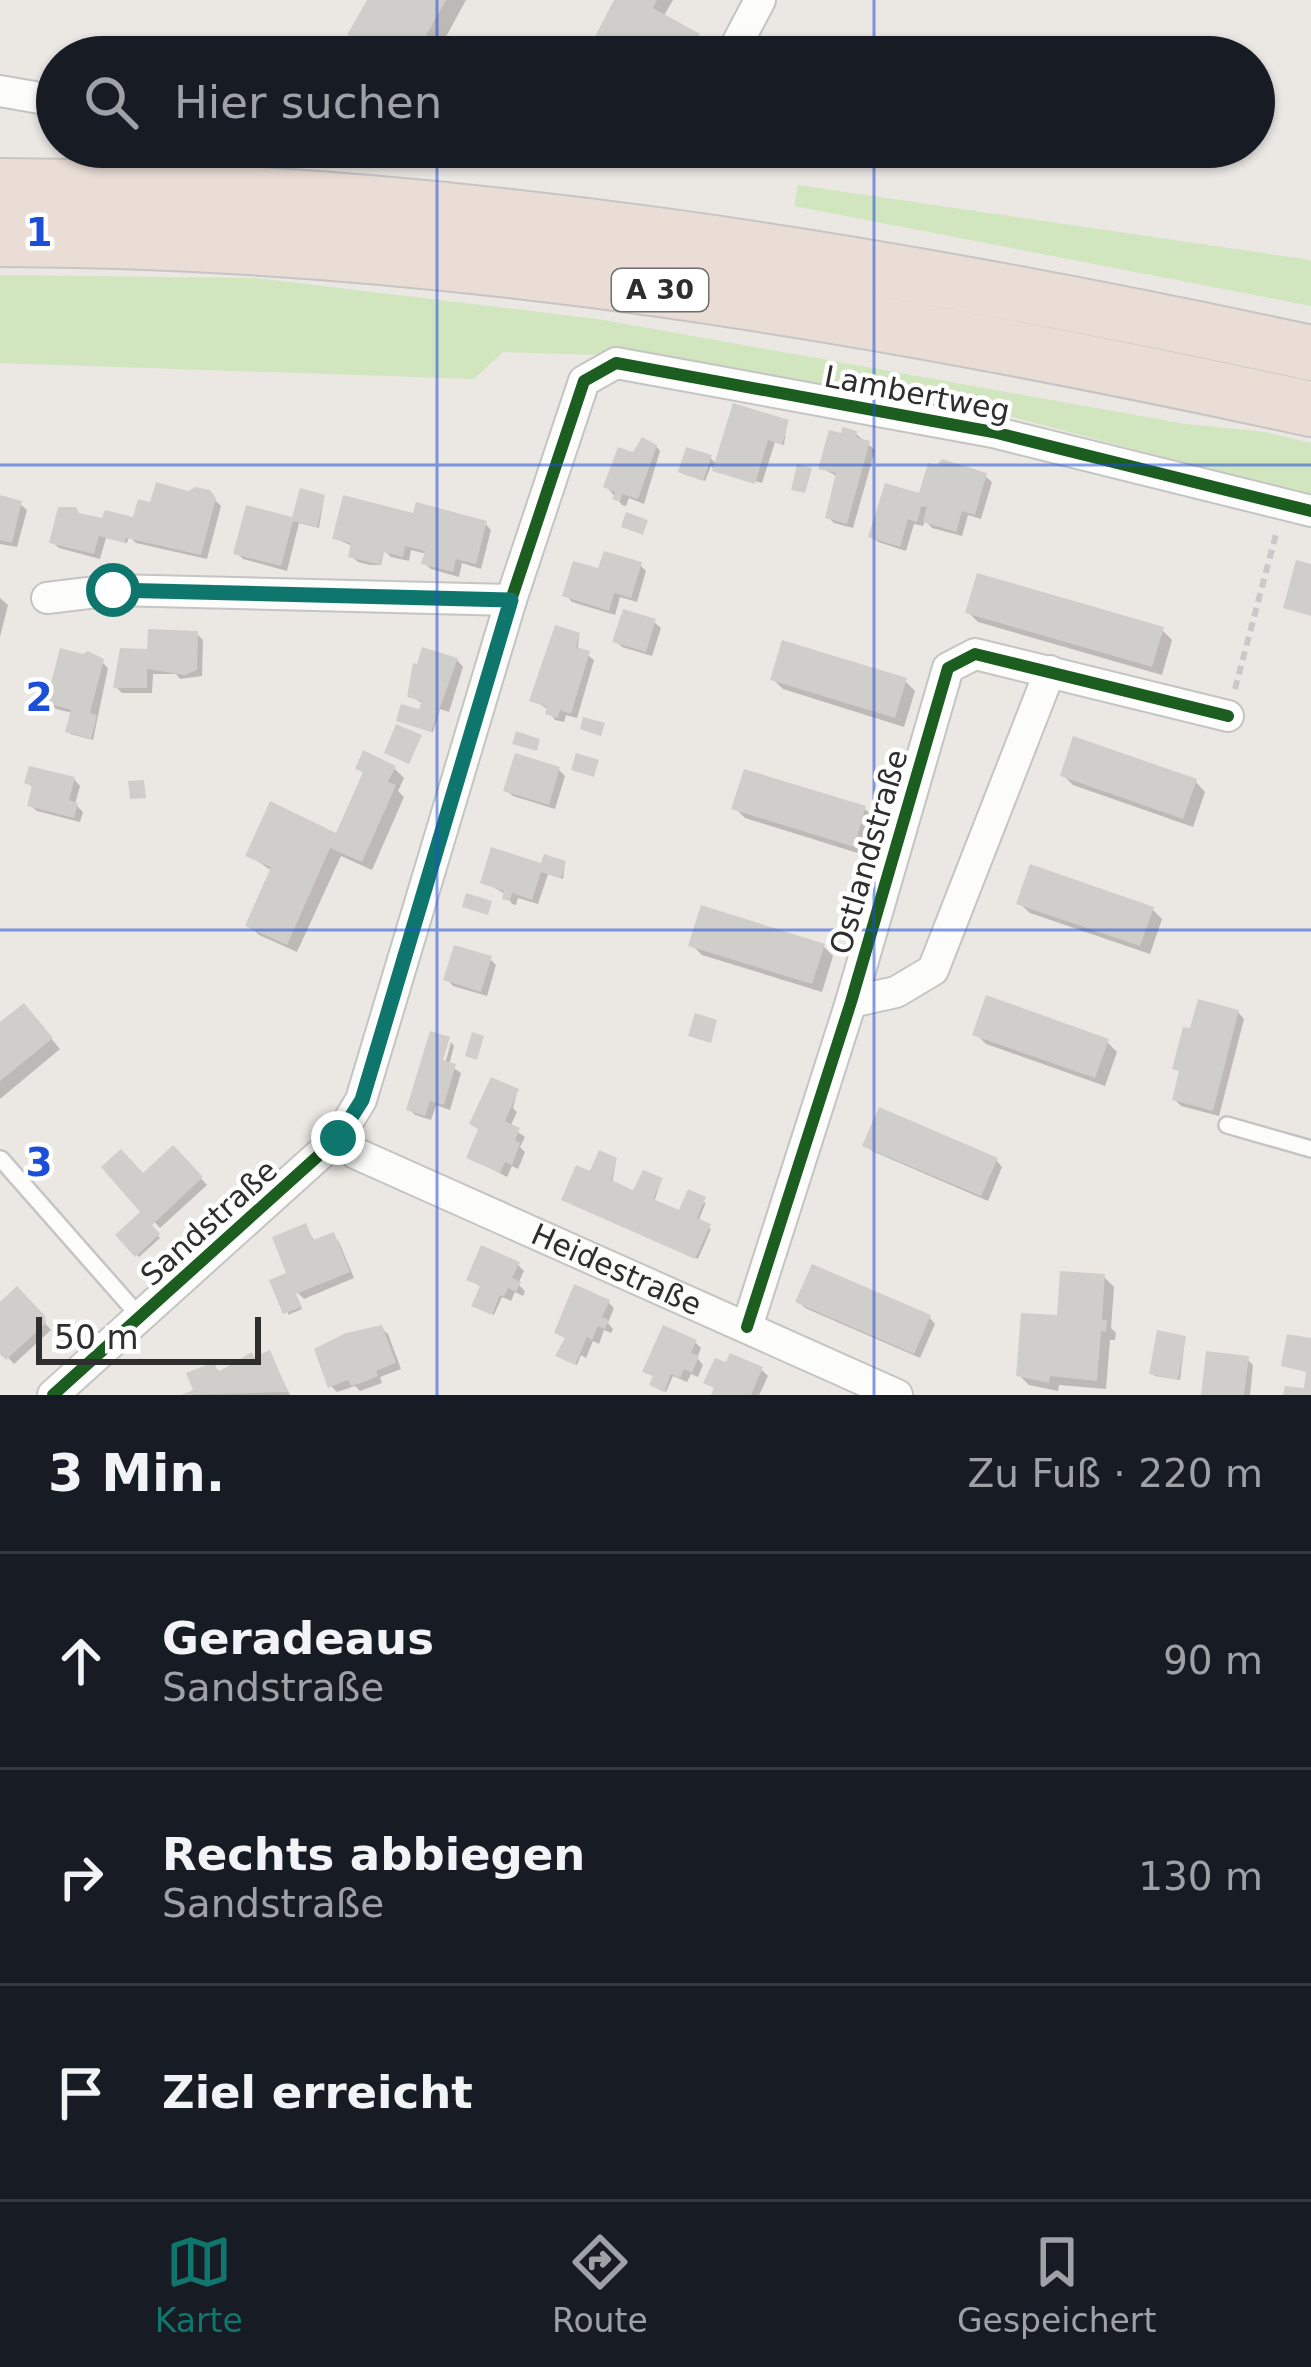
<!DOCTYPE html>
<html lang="de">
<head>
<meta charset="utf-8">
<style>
  body { margin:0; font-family:"DejaVu Sans",sans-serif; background:#20242c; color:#f1f3f6 }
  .scale { position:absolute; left:36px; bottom:30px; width:225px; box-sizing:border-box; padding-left:12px; border:6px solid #2e2e2e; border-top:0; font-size:33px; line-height:42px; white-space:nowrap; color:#2e2e2e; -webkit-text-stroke:9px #fff; paint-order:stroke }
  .stop { position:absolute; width:36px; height:36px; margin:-27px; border:9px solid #0f766e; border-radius:50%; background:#fff }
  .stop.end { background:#0f766e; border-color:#fff; box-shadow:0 3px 12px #0008 }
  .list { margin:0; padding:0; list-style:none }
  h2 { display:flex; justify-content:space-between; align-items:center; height:156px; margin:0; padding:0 48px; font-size:51px }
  h2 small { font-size:39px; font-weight:400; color:#9ea1a6 }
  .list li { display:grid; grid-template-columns:78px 1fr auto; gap:36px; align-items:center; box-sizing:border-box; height:216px; padding:0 48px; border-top:3px solid #363941 }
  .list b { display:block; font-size:45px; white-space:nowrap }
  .list p { margin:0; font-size:39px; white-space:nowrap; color:#9ea1a6 }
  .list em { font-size:39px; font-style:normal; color:#9ea1a6 }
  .icon { flex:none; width:66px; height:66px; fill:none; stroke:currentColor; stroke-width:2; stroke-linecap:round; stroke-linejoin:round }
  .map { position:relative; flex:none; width:1311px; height:1395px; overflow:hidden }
  .search { position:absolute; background:#171b24; box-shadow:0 3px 9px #0004; left:36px; right:36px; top:36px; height:132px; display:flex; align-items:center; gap:30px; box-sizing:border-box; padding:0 42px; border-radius:66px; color:#9ea1a6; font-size:45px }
  .sheet { height:804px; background:#171b24 }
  nav { display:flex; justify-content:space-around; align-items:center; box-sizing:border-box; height:168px; border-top:3px solid #363941; background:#171b24; font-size:33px; color:#9ea1a6 }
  nav a { display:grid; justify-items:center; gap:6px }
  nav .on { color:#0f766e }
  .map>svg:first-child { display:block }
</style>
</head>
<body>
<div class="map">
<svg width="1311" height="1395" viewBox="0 0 1311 1395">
  <rect width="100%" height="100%" fill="#ebe8e4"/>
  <g fill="#d1e5bf">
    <polygon points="798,185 1304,259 1311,261 1311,306 794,206"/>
    <polygon points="0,275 256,278 598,319 1186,424 1265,432 1311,443 1311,496 1001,414 601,355 503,352 474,379 0,363"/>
  </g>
  <g fill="#0003">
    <polygon points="370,0 466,0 435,57 380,57 365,48 351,35"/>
    <polygon points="618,0 673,0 663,17 698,36 708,46 703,57 596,57 591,51"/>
    <polygon points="787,423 784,445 775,442 762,483 718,470 718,473 711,466 705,481 683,474 710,458 717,464"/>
    <polygon points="856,434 875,450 853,528 834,523 828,517 838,477 822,468 843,437"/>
    <polygon points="654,444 660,451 644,504 629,498 626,506 622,505 607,487 634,455"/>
    <polygon points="938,469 985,476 992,482 981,519 968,515 962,536 932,528 925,520 923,526 914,524 906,551 878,542 872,536 921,497"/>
    <polygon points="208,493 221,506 207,559 136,543 129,536 127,543 106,538 100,559 59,548 52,542 81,516 105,522 130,520 153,506 189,494"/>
    <polygon points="324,497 319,528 299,523 287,571 243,559 237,553 248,509 296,521"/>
    <polygon points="0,500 20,504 27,510 17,547 0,544"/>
    <polygon points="415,517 485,523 491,530 481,569 462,563 459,577 431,569 424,563 427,554 411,550 409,561 391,557 384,550 381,565 370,565 358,562 351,556 354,547 335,538"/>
    <polygon points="640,565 646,571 637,602 620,597 615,615 572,602 566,595 600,572"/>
    <polygon points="0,598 8,605 0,637"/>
    <polygon points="968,612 1162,630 1172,640 1162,675 978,622"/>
    <polygon points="654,622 661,628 652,656 622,647 616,641"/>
    <polygon points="197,634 203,640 202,676 180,679 176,674 153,674 152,693 122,693 116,687 150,652"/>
    <polygon points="579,636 578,648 594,660 577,718 566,715 564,722 555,720 549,710 533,700"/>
    <polygon points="457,660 463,667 449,712 440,709 433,732 402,722 421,713 424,704 410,696"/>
    <polygon points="102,662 108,668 93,740 70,734 73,713 56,709 49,702"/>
    <polygon points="773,679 905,681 915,691 904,727 783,689"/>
    <polygon points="358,768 394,768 404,778 398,791 404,797 372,870 341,856 297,952 259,935 249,925 272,871 249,855 338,837 365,775"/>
    <polygon points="559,770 565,776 555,809 513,796 506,790"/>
    <polygon points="1063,775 1195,781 1205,792 1193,827 1073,785"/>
    <polygon points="74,779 80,786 75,804 83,812 80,822 37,811 30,805 35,790 27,782"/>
    <polygon points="735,808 865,809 875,819 864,855 745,818"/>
    <polygon points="565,863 563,879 548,874 538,904 518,898 516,905 512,904 506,894 483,882"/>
    <polygon points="1019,903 1152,909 1162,919 1150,954 1030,913"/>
    <polygon points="692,945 823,946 833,956 822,992 702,955"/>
    <polygon points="490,959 496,965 487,996 453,986 447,979"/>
    <polygon points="1238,1012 1244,1019 1219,1116 1181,1106 1175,1100 1182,1074 1176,1068"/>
    <polygon points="33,1017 60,1049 0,1099 0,1026"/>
    <polygon points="976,1034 1107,1042 1117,1052 1105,1086 986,1044"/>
    <polygon points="451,1042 454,1046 449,1065 461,1073 450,1110 436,1105 431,1120 415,1115 409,1109 436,1073 442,1075"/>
    <polygon points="517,1092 513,1108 517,1112 510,1127 525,1137 520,1147 525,1152 518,1169 512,1166 507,1177 469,1157"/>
    <polygon points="866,1145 996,1160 1002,1167 988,1201 872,1151"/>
    <polygon points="173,1149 207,1185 160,1228 105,1168 143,1176"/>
    <polygon points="616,1161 612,1184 635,1194 661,1181 654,1202 680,1214 706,1202 698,1222 711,1229 698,1259 567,1201 591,1175"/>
    <polygon points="140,1216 160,1238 139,1257 119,1235"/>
    <polygon points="305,1227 316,1243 333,1235 339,1242 354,1278 304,1299 293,1288 302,1309 288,1315 290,1275"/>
    <polygon points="518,1265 524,1271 518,1284 525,1291 523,1296 515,1292 511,1301 502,1297 494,1315 477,1307 482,1288 470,1279"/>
    <polygon points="1104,1277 1114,1287 1111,1328 1116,1333 1115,1340 1110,1340 1106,1389 1059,1385 1058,1391 1029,1385 1019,1375 1059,1319"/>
    <polygon points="17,1291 51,1330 14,1364 0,1349 0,1309"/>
    <polygon points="608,1302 614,1308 608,1323 613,1329 611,1333 604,1330 599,1344 593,1341 586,1358 581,1355 577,1365 560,1357 567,1340 558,1332"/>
    <polygon points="799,1302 929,1317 935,1324 920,1358 805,1308"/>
    <polygon points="381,1328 388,1334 401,1369 380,1377 382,1383 360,1391 355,1386 337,1392 331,1386"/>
    <polygon points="1185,1339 1180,1380 1155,1376 1153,1373"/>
    <polygon points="695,1342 701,1348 697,1358 703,1365 698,1377 691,1374 687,1382 673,1376 666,1392 655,1387"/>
    <polygon points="270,1354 290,1395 189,1395 197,1392 213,1366 221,1373"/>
    <polygon points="1247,1359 1253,1365 1250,1395 1204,1395"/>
    <polygon points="762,1370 768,1376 759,1395 715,1395"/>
  </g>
  <g fill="#d0cecb">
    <polygon points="367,0 446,0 414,57 387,57 347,35"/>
    <polygon points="614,0 657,0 653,8 700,34 688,57 597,57 587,52"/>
    <polygon points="733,403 789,420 782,445 768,440 755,484 712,471"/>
    <polygon points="842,427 857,431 856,437 870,441 847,524 825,518 836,473 818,469 829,430 841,433"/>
    <polygon points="642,437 657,445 638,499 622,494 620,502 612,499 615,492 603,487 618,447 633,452"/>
    <polygon points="686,447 712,455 703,481 678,472"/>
    <polygon points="942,459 987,473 975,515 962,511 956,532 923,522 927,506 921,507 917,522 908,519 900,547 868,537 885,483 919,493 928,463 937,465"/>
    <polygon points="797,464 812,468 805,493 791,490"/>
    <polygon points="156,482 188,491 196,487 210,490 216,498 201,555 126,538 125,543 99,536 94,554 49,543 58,507 76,507 79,513 102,518 105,510 133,517 138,499 150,502"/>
    <polygon points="300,488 325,495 317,527 293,521 281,566 233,554 246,505 292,517"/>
    <polygon points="0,495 22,501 12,543 0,540"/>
    <polygon points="343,495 413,513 416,502 487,521 476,564 456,559 453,572 421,564 425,551 405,546 403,557 383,552 380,565 348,557 351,543 332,539"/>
    <polygon points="626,512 648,520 643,535 621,527"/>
    <polygon points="604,551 642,562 631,598 614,593 609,611 562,596 573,561 598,568"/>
    <polygon points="1296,560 1311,564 1311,616 1283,608"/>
    <polygon points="977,573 1164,627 1152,667 965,613"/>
    <polygon points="623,609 656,619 646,652 612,642"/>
    <polygon points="555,625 580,633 576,647 590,651 571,714 560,710 558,718 545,714 547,707 529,701"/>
    <polygon points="148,629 198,631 197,670 185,675 147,669 147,688 113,688 120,648 147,649"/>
    <polygon points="782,640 907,678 895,718 770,680"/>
    <polygon points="422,647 458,658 431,732 396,721 401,704 419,709 422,701 407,697 413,663 417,664"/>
    <polygon points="60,648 83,654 88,651 104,659 90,713 97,715 91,739 65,732 71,710 46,703"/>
    <polygon points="583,717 605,723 601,736 580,729"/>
    <polygon points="396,724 422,735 409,764 384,753"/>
    <polygon points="516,731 540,739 537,751 512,744"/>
    <polygon points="1073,736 1197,779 1183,819 1060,776"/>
    <polygon points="363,750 396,766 388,782 396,785 362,862 330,848 287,945 245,926 271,867 245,856 270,801 336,833 363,772 355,769"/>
    <polygon points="515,753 560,767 549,805 503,791"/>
    <polygon points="576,753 599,760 594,777 571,770"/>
    <polygon points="29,766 75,777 69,800 78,803 74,818 27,806 32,786 24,783"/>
    <polygon points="744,769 866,806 854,847 731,809"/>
    <polygon points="144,780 146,798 130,799 128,781"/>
    <polygon points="491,847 541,863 544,854 566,861 561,878 541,872 532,900 512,893 510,901 502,899 504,891 480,883"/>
    <polygon points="1030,864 1154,907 1140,946 1016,904"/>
    <polygon points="466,893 492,901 488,915 462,907"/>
    <polygon points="701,905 825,944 812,984 688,946"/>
    <polygon points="454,945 492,956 481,992 443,980"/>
    <polygon points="986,995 1109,1039 1095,1078 972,1035"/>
    <polygon points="1198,999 1239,1010 1213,1111 1172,1100 1179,1071 1172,1069 1183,1027 1190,1028"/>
    <polygon points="24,1003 53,1038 0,1081 0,1022"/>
    <polygon points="695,1013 717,1020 711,1043 688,1036"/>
    <polygon points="430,1031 450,1037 443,1060 456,1064 444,1105 430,1101 425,1116 406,1110"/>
    <polygon points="472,1032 484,1036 477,1060 465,1056"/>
    <polygon points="491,1077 519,1089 505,1121 520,1128 515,1140 520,1143 512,1165 505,1162 500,1173 466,1158 478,1129 469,1124"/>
    <polygon points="879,1107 998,1158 981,1196 862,1146"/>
    <polygon points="173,1145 203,1177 152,1225 160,1234 135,1257 115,1235 140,1212 101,1167 121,1149 143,1173"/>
    <polygon points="599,1150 617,1158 611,1180 633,1190 643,1170 663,1178 653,1199 679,1210 688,1189 706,1197 697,1218 711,1224 695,1259 561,1200 576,1165 590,1171"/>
    <polygon points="306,1223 313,1240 334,1232 350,1272 296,1294 302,1307 283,1314 269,1280 286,1273 272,1237"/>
    <polygon points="481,1245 520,1262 512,1278 521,1282 516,1292 508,1288 504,1296 500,1295 492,1315 471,1306 480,1286 466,1280"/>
    <polygon points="812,1264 931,1315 914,1354 795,1302"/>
    <polygon points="1060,1271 1105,1274 1102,1320 1107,1320 1106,1332 1101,1331 1097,1381 1050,1376 1049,1383 1016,1376 1021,1313 1057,1315"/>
    <polygon points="574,1284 610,1300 602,1317 609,1320 605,1329 598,1326 592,1340 587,1337 575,1365 555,1356 565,1338 554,1333"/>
    <polygon points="17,1286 45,1316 46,1323 6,1360 0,1354 0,1302"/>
    <polygon points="382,1325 396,1363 376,1371 378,1376 364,1382 351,1386 348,1380 328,1388 314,1349 346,1333"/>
    <polygon points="663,1325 697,1340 691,1353 699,1356 692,1373 684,1369 680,1378 671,1374 664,1392 649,1385 653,1376 642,1372"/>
    <polygon points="1157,1330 1186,1336 1178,1380 1149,1374"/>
    <polygon points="1287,1334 1311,1338 1311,1395 1283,1395 1285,1386 1304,1388 1306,1372 1281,1366"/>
    <polygon points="270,1350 288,1392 181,1395 193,1390 186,1373 214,1362 218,1372 252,1352 254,1357"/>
    <polygon points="1206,1351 1249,1356 1244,1395 1201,1395"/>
    <polygon points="730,1353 763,1367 751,1395 711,1395 714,1388 703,1383 715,1358 726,1362"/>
  </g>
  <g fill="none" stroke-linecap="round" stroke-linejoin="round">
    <defs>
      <g id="service">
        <polyline points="1227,1125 1311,1149"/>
        <polyline points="1,1159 140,1317"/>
      </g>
      <g id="minor">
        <polyline points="730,57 760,0"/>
        <polyline points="0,91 57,101"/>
        <polyline points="613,147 657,151 668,147"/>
        <polyline points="47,598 113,590 511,600"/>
        <polyline points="851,1002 896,992 933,970 1050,671"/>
        <path id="s1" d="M338,1138L355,1153L897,1395"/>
        <polyline points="747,1327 851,1002 948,668 975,654 1228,716"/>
        <polyline points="53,1395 338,1138 361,1100 511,600 584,381 616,363 993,432 1311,511"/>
      </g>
      <g id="motorway">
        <path d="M0,186C443,188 879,260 1311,353"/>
        <path d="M0,239C442,240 880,315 1311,409"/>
      </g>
    </defs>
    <use href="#service" stroke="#c5c4c4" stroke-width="20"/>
    <use href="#minor" stroke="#c5c4c4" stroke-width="34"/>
    <use href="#motorway" stroke="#c6c5c4" stroke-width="58"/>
    <polyline stroke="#c9c9c8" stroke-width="6" stroke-dasharray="9 6" stroke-linecap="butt" points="1235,689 1276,534"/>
    <use href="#service" stroke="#fcfcfb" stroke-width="15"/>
    <use href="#minor" stroke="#fcfcfb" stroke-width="30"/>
    <use href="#motorway" stroke="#e9ddd6" stroke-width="54"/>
    <defs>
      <g id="cycleway">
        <polyline points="747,1327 851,1002 948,668 975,654 1228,716"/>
        <polyline points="53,1395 338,1138 361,1100 511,600 584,381 616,363 993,432 1311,511"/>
      </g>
    </defs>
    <use href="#cycleway" stroke="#fff" stroke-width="20"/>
    <use href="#cycleway" stroke="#1b5e20" stroke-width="12"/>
  </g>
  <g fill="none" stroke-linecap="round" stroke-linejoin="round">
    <polyline stroke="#0f766e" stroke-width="15" points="113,590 511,600 362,1100 338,1138"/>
  </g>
  <path fill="none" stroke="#1d4ed8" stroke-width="3" stroke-opacity="0.55" d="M437,0V57M874,0V57M437,147V1395M874,147V1395M0,465H1311M0,930H1311"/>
  <g text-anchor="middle" stroke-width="9" stroke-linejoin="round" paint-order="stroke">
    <rect fill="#fff" stroke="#6d6d6d" stroke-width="3" x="612" y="269" width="96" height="42" rx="9"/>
    <g font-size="27" font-weight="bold" fill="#2e2e2e">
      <text x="660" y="299">A 30</text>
    </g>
    <g font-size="30" fill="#2e2e2e" stroke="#fff">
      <text transform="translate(917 394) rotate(11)" y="10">Lambertweg</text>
      <text transform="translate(869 852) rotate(-74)" y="10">Ostlandstraße</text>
      <text transform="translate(209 1223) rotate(-42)" y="10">Sandstraße</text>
      <text dy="10" stroke="none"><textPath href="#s1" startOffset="309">Heidestraße</textPath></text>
    </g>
  </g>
  <g font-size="39" text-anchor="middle" font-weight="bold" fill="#1d4ed8" stroke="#fff" stroke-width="9" stroke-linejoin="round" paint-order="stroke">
    <text x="39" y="246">1</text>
    <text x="39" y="711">2</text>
    <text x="39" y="1176">3</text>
  </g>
</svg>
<div class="scale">50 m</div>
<div class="stop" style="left:113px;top:590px"></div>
<div class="stop end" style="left:338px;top:1138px"></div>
<div class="search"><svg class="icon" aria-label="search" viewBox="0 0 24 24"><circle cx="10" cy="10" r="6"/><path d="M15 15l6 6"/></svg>Hier suchen</div>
</div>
<section class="sheet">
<h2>3 Min.<small>Zu Fuß · 220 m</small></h2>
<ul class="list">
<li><svg class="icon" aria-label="ahead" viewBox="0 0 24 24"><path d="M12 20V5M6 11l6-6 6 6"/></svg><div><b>Geradeaus</b><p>Sandstraße</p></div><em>90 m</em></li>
<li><svg class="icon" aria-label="right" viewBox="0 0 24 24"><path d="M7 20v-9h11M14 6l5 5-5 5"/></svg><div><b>Rechts abbiegen</b><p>Sandstraße</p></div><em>130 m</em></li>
<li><svg class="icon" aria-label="arrive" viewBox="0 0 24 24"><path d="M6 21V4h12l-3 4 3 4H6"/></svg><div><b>Ziel erreicht</b></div></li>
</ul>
</section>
<nav>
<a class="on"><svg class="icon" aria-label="map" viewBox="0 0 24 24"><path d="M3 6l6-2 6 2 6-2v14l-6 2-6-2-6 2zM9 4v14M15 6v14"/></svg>Karte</a>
<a><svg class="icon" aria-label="directions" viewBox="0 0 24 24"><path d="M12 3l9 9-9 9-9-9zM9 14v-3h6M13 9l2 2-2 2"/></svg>Route</a>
<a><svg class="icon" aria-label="saved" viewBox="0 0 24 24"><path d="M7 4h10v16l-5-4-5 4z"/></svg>Gespeichert</a>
</nav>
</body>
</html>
